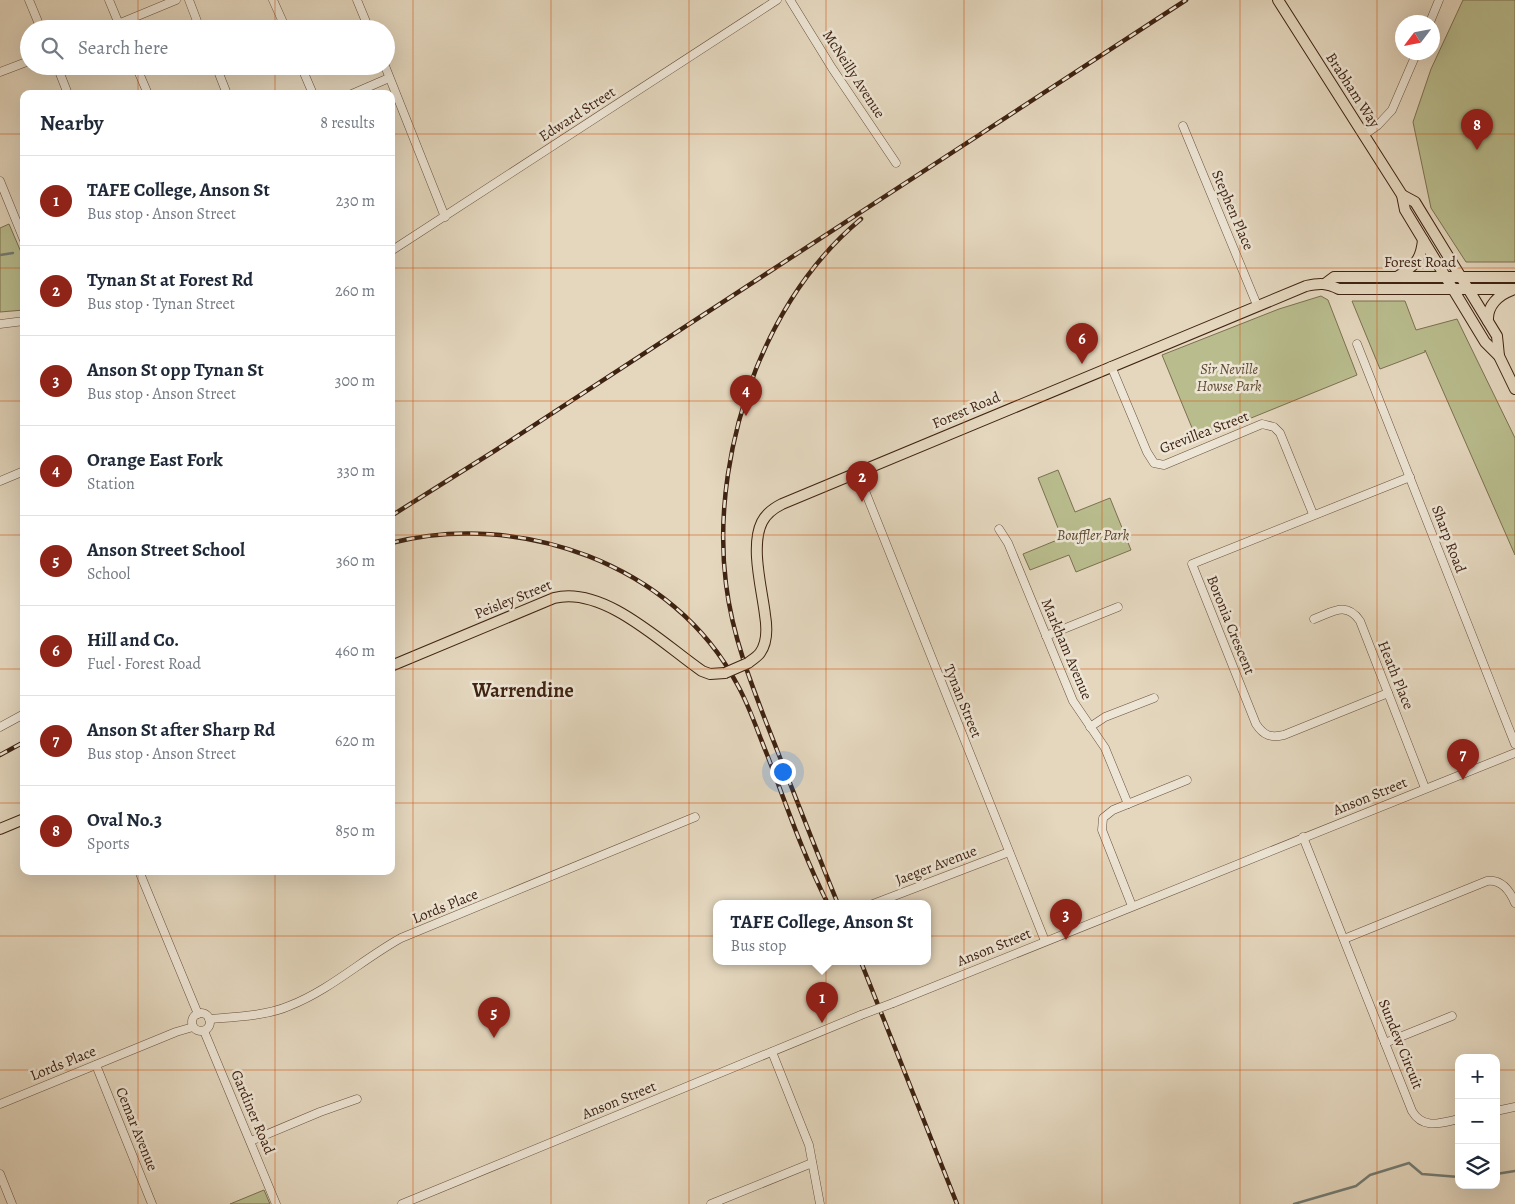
<!DOCTYPE html>
<html lang="en">
<head>
<meta charset="utf-8">
<style>
  body { margin:0; font-family:Alegreya,serif; background:#f2f2f3; color:#1f2937 }
  .controls { position:absolute; right:15px; bottom:15px; display:grid; overflow:hidden; border-radius:10px; box-shadow:0 5px 20px #0002 }
  .controls button { width:45px; height:45px; display:grid; place-items:center; padding:0; border:0; border-bottom:1px solid #e0e1e3; background:#fff; color:#1f2937; font:25px sans-serif }
  .compass { position:absolute; left:1395px; top:15px; width:45px; height:45px; border-radius:50%; background:#fff; box-shadow:0 5px 20px #0002; rotate:238deg }
  .you { position:absolute; left:782px; top:771px; width:18px; height:18px; margin:-12px; border:4px solid #fff; border-radius:50%; background:#1a73e8; box-shadow:0 0 0 8px #1a73e833 }
  .badge { display:grid; place-items:center; width:32px; height:32px; border-radius:50%; background:#8f2418; color:#fff; font-size:16px; font-weight:700 }
  .pin { position:absolute; translate:-50% -41px; filter:drop-shadow(0 1px 2px #0008) }
  .pin::after { content:''; position:absolute; top:26px; width:18px; height:15px; background:inherit; clip-path:polygon(0 0,100% 0,50% 100%) }
  .popup { position:absolute; left:713px; top:900px; width:218px; height:65px; box-sizing:border-box; display:grid; place-content:center; border-radius:10px; background:#fff; filter:drop-shadow(0 1px 4px #0005); font-size:16px; white-space:nowrap; color:#747a83 }
  .popup b { font-size:19px; color:#1f2937 }
  .popup::after { content:''; position:absolute; left:50%; top:100%; margin-left:-10px; border:10px solid transparent; border-top-color:#fff }
  .list { margin:0; padding:0; list-style:none }
  h2 { display:flex; justify-content:space-between; align-items:center; height:65px; margin:0; padding:0 20px; font-size:21px }
  h2 small { font-size:16px; font-weight:400; color:#747a83 }
  .list li { display:grid; grid-template-columns:32px 1fr auto; gap:15px; align-items:center; box-sizing:border-box; height:90px; padding:0 20px; border-top:1px solid #e0e1e3 }
  .list b { display:block; font-size:19px; white-space:nowrap }
  .list p { margin:0; font-size:16px; white-space:nowrap; color:#747a83 }
  .list em { font-size:16px; font-style:normal; color:#747a83 }
  .icon { flex:none; width:28px; height:28px; fill:none; stroke:currentColor; stroke-width:2; stroke-linecap:round; stroke-linejoin:round }
  .map { position:relative; flex:none; width:1515px; height:1204px; overflow:hidden }
  .search { position:absolute; background:#fff; box-shadow:0 5px 20px #0002; left:20px; top:20px; width:375px; height:55px; display:flex; align-items:center; gap:12px; box-sizing:border-box; padding:0 18px; border-radius:28px; color:#747a83; font-size:19px }
  .panel { position:absolute; background:#fff; box-shadow:0 5px 20px #0002; left:20px; top:90px; width:375px; height:785px; border-radius:10px }
  .map>svg:first-child { display:block }
</style>
</head>
<body>
<div class="map">
<svg width="1515" height="1204" viewBox="0 0 1515 1204">
  <rect width="100%" height="100%" fill="#e4d7be"/>
  <filter id="stains"><feTurbulence type="fractalNoise" baseFrequency=".004" numOctaves="4"/><feColorMatrix values="0 0 0 0 .2 0 0 0 0 .09 0 0 0 0 .02 0 0 0 .5 -.17"/></filter>
  <radialGradient id="worn" r=".72"><stop offset=".6" stop-color="#630" stop-opacity="0"/><stop offset="1" stop-color="#630" stop-opacity=".3"/></radialGradient>
  <g fill="#b9bd8e" stroke="#7c7050">
    <polygon points="1463,0 1515,0 1515,262 1466,262 1431,208 1413,122 1431,69"/>
    <polygon points="9,224 24,259 24,310 0,312 0,228"/>
    <polygon points="1321,296 1328,300 1357,375 1197,440 1162,355 1279,309"/>
    <polygon points="1352,301 1405,301 1416,330 1457,319 1515,438 1515,555 1425,350 1425,352 1380,369"/>
    <polygon points="1058,470 1075,512 1110,498 1131,550 1076,572 1069,555 1030,570 1023,554 1062,538 1038,478"/>
    <polygon points="264,1190 270,1204 230,1204"/>
  </g>
  <g fill="none" stroke-linecap="round" stroke-linejoin="round">
    <g stroke="#737c74" stroke-width="2.5">
      <polyline points="0,255 13,253"/>
      <polyline points="1496,1174 1515,1171"/>
      <polyline points="1294,1204 1356,1186 1370,1175 1409,1163 1422,1174 1459,1177"/>
    </g>
    <defs>
      <g id="minor">
        <polyline points="29,0 41,29"/>
        <polyline points="109,0 121,29"/>
        <polyline points="189,0 200,29"/>
        <polyline points="273,0 286,29"/>
        <polyline points="357,0 369,29"/>
        <polyline points="790,0 832,68 896,163"/>
        <polyline points="1430,22 1439,0"/>
        <polyline points="106,29 176,0"/>
        <polyline points="57,66 68,94"/>
        <polyline points="136,66 148,94"/>
        <polyline points="216,66 227,94"/>
        <polyline points="301,66 313,94"/>
        <polyline points="385,66 445,217"/>
        <polyline points="0,72 29,61"/>
        <polyline points="352,94 389,78"/>
        <polyline points="1183,126 1257,305"/>
        <polyline points="1364,135 1378,125 1392,110 1417,52"/>
        <polyline points="0,181 24,240"/>
        <polyline points="391,251 777,0"/>
        <polyline points="0,324 24,321"/>
        <polyline points="1357,344 1515,744"/>
        <polyline points="1111,366 1147,452 1154,463 1164,465 1262,424 1274,427 1280,433 1313,514"/>
        <polyline points="857,471 1045,941"/>
        <polyline points="0,481 24,471"/>
        <polyline points="999,529 1008,543 1073,701 1105,748 1128,804"/>
        <path d="M1314,619C1333,612 1346,601 1360,621L1425,788"/>
        <polyline points="1046,636 1118,607"/>
        <path d="M1388,693L1284,735C1271,738 1264,736 1256,724L1192,564L1410,477"/>
        <polyline points="0,727 24,714"/>
        <polyline points="1090,727 1105,717 1154,698"/>
        <path d="M1303,837L1412,1111C1423,1130 1441,1123 1459,1119"/>
        <polyline points="139,871 198,1014"/>
        <polyline points="873,904 1009,852"/>
        <polyline points="1132,906 1102,830 1103,818 1113,810 1187,780"/>
        <path d="M1344,939L1487,881C1502,879 1510,891 1515,903"/>
        <polyline points="893,1003 1515,753"/>
        <circle cx="201" cy="1022" r="9"/>
        <path d="M209,1019C234,1017 266,1016 289,1006C330,990 363,959 401,938L695,817"/>
        <polyline points="204,1031 276,1204"/>
        <polyline points="1385,1043 1452,1016"/>
        <polyline points="772,1052 809,1145 820,1204"/>
        <polyline points="96,1065 152,1204"/>
        <polyline points="0,1104 176,1032 193,1027"/>
        <polyline points="1496,1111 1515,1107"/>
        <polyline points="251,1141 320,1112 357,1099"/>
        <polyline points="0,1174 12,1204"/>
        <polyline points="402,1204 861,1015"/>
        <polyline points="711,1204 812,1163"/>
      </g>
      <g id="major">
        <polyline points="1278,0 1402,195 1405,210 1485,342 1499,356 1515,389"/>
        <polyline points="1402,195 1415,202 1497,336 1499,356"/>
        <path d="M1397,277C1414,266 1421,261 1423,240"/>
        <polyline points="1326,283 1334,277 1515,277"/>
        <path d="M1488,321C1487,306 1498,295 1512,290"/>
        <path d="M748,663C752,660 757,657 760,653C768,642 767,627 765,615C762,589 750,546 762,522C766,514 774,508 782,504L1306,286C1320,283 1326,283 1339,289H1515"/>
        <path d="M391,666L554,598C604,585 664,645 702,671L710,674L725,673"/>
        <polyline points="0,829 24,819"/>
      </g>
    </defs>
    <use href="#minor" stroke="#68503d" stroke-width="9"/>
    <use href="#major" stroke="#3f2312" stroke-width="12"/>
    <use href="#minor" stroke="#ede5d5" stroke-width="8"/>
    <use href="#major" stroke="#e4d7be" stroke-width="10"/>
    <defs>
      <g id="rail">
        <polyline points="391,516 496,450 1186,0"/>
        <path d="M391,543C519,510 674,564 737,684C750,707 758,733 768,757C787,807 804,857 828,904"/>
        <polyline points="0,755 24,742"/>
        <path d="M838,904C817,853 797,801 777,750C756,696 733,642 726,584C717,512 730,436 756,369C779,312 813,259 861,219"/>
        <polyline points="861,962 957,1204"/>
      </g>
    </defs>
    <use href="#rail" stroke="#3f2312" stroke-width="4.5"/>
    <use href="#rail" stroke="#ede5d5" stroke-width="2.5" stroke-dasharray="8" stroke-linecap="butt"/>
    <defs>
      <polyline id="minor-bridge" points="861,1015 893,1003"/>
      <polyline id="major-bridge" points="725,673 748,663"/>
    </defs>
    <use href="#minor-bridge" stroke="#68503d" stroke-width="9" stroke-linecap="butt"/>
    <use href="#major-bridge" stroke="#3f2312" stroke-width="12" stroke-linecap="butt"/>
    <use href="#minor-bridge" stroke="#ede5d5" stroke-width="8"/>
    <use href="#major-bridge" stroke="#e4d7be" stroke-width="10"/>
  </g>
  <path fill="none" stroke="#cf510d" stroke-width="1" stroke-opacity="0.55" d="M138,0V29M275,0V29M413,0V1204M551,0V1204M689,0V1204M826,0V1204M964,0V1204M1102,0V1204M1240,0V1204M1377,0V1204M138,66V94M275,66V94M0,134H24M391,134H1515M0,268H24M391,268H1515M0,401H24M391,401H1515M0,535H24M391,535H1515M0,669H24M391,669H1515M0,803H24M391,803H1515M138,871V1204M275,871V1204M0,936H1515M0,1070H1459M1496,1070H1515"/>
  <g text-anchor="middle" stroke-width="5" stroke-linejoin="round" paint-order="stroke">
    <g font-size="15" fill="#3f2312" stroke="#ede5d5">
      <text transform="translate(854 74) rotate(57)" y="5">McNeilly Avenue</text>
      <text transform="translate(1353 90) rotate(57)" y="5">Brabham Way</text>
      <text transform="translate(577 114) rotate(-33)" y="5">Edward Street</text>
      <text transform="translate(1233 210) rotate(67)" y="5">Stephen Place</text>
      <text x="1420" y="267">Forest Road</text>
      <text transform="translate(966 410) rotate(-23)" y="5">Forest Road</text>
      <text transform="translate(1204 432) rotate(-21)" y="5">Grevillea Street</text>
      <text transform="translate(1449 539) rotate(69)" y="5">Sharp Road</text>
      <text transform="translate(513 599) rotate(-22)" y="5">Peisley Street</text>
      <text transform="translate(1231 625) rotate(68)" y="5">Boronia Crescent</text>
      <text transform="translate(1067 649) rotate(67)" y="5">Markham Avenue</text>
      <text transform="translate(1396 675) rotate(68)" y="5">Heath Place</text>
      <text transform="translate(963 701) rotate(68)" y="5">Tynan Street</text>
      <text transform="translate(1370 796) rotate(-22)" y="5">Anson Street</text>
      <text transform="translate(936 865) rotate(-21)" y="5">Jaeger Avenue</text>
      <text transform="translate(445 906) rotate(-22)" y="5">Lords Place</text>
      <text transform="translate(994 947) rotate(-22)" y="5">Anson Street</text>
      <text transform="translate(1401 1044) rotate(68)" y="5">Sundew Circuit</text>
      <text transform="translate(63 1063) rotate(-22)" y="5">Lords Place</text>
      <text transform="translate(619 1100) rotate(-22)" y="5">Anson Street</text>
      <text transform="translate(253 1112) rotate(67)" y="5">Gardiner Road</text>
      <text transform="translate(137 1129) rotate(68)" y="5">Cemar Avenue</text>
    </g>
    <g font-size="15" font-style="italic" fill="#5e4a31" stroke="#ede5d5">
      <text x="1229" y="374">Sir Neville<tspan x="1229" dy="17">Howse Park</tspan></text>
      <text x="1093" y="540">Bouffler Park</text>
    </g>
    <g font-size="20" font-weight="bold" fill="#3f2312" stroke="#ede5d5">
      <text x="523" y="697">Warrendine</text>
    </g>
  </g>
  <rect width="100%" height="100%" filter="url(#stains)"/>
  <rect width="100%" height="100%" fill="url(#worn)"/>
</svg>
<div class="controls">
<button>+</button>
<button>−</button>
<button><svg class="icon" aria-label="layers" viewBox="0 0 24 24"><path d="M12 4l9 5-9 5-9-5zM3 14l9 5 9-5"/></svg></button>
</div>
<svg class="compass" viewBox="-18 -18 36 36"><path d="M0-13l5 13h-10z" fill="#e53935"/><path d="M0 13l5-13h-10z" fill="#747a83"/></svg>
<div class="you"></div>
<div class="pin badge" style="left:822px;top:1023px">1</div>
<div class="popup"><b>TAFE College, Anson St</b>Bus stop</div>
<div class="pin badge" style="left:862px;top:502px">2</div>
<div class="pin badge" style="left:1066px;top:940px">3</div>
<div class="pin badge" style="left:746px;top:416px">4</div>
<div class="pin badge" style="left:494px;top:1038px">5</div>
<div class="pin badge" style="left:1082px;top:364px">6</div>
<div class="pin badge" style="left:1463px;top:780px">7</div>
<div class="pin badge" style="left:1477px;top:150px">8</div>
<div class="search"><svg class="icon" aria-label="search" viewBox="0 0 24 24"><circle cx="10" cy="10" r="6"/><path d="M15 15l6 6"/></svg>Search here</div>
<section class="panel">
<h2>Nearby<small>8 results</small></h2>
<ul class="list">
<li><span class="badge">1</span><div><b>TAFE College, Anson St</b><p>Bus stop · Anson Street</p></div><em>230 m</em></li>
<li><span class="badge">2</span><div><b>Tynan St at Forest Rd</b><p>Bus stop · Tynan Street</p></div><em>260 m</em></li>
<li><span class="badge">3</span><div><b>Anson St opp Tynan St</b><p>Bus stop · Anson Street</p></div><em>300 m</em></li>
<li><span class="badge">4</span><div><b>Orange East Fork</b><p>Station</p></div><em>330 m</em></li>
<li><span class="badge">5</span><div><b>Anson Street School</b><p>School</p></div><em>360 m</em></li>
<li><span class="badge">6</span><div><b>Hill and Co.</b><p>Fuel · Forest Road</p></div><em>460 m</em></li>
<li><span class="badge">7</span><div><b>Anson St after Sharp Rd</b><p>Bus stop · Anson Street</p></div><em>620 m</em></li>
<li><span class="badge">8</span><div><b>Oval No.3</b><p>Sports</p></div><em>850 m</em></li>
</ul>
</section>
</div>
</body>
</html>
